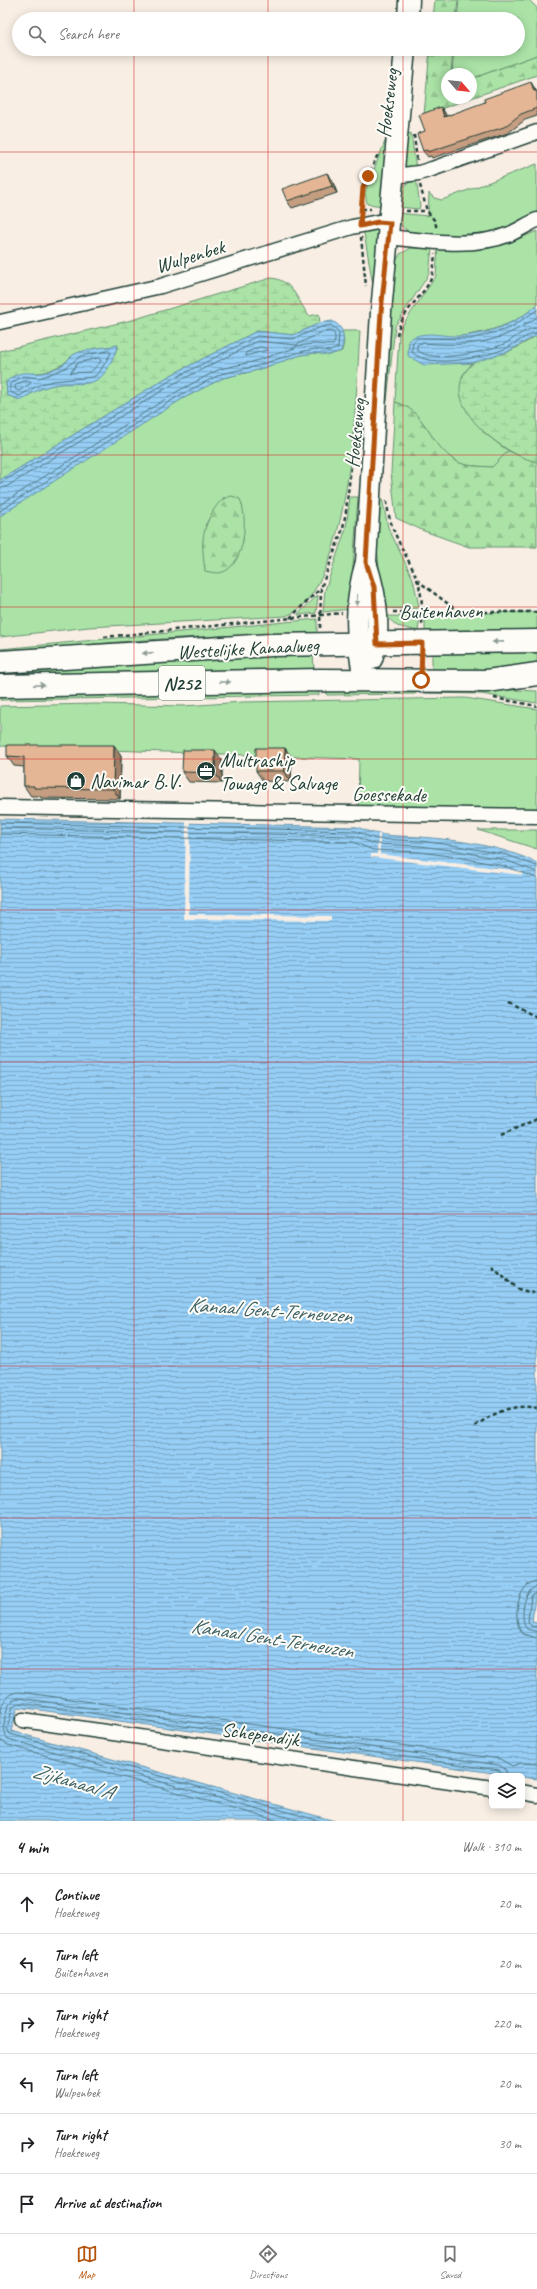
<!DOCTYPE html>
<html lang="en">
<head>
<meta charset="utf-8">
<style>
  body { margin:0; font-family:Caveat,sans-serif; background:#f6f6f6; color:#202124 }
  .controls { position:absolute; right:12px; bottom:12px; display:grid; overflow:hidden; border-radius:6px; box-shadow:0 2px 10px #0003 }
  .controls button { width:36px; height:36px; display:grid; place-items:center; padding:0; border:0; border-bottom:1px solid #e0e0e0; background:#fff; color:#202124; font:20px sans-serif }
  .compass { position:absolute; left:441px; top:68px; width:36px; height:36px; border-radius:50%; background:#fff; box-shadow:0 2px 10px #0003; rotate:118deg }
  .stop { position:absolute; width:12px; height:12px; margin:-9px; border:3px solid #b45309; border-radius:50%; background:#fff }
  .stop.end { background:#b45309; border-color:#fff; box-shadow:0 1px 4px #0008 }
  .list { margin:0; padding:0; list-style:none }
  h2 { display:flex; justify-content:space-between; align-items:center; height:52px; margin:0; padding:0 16px; font-size:17px }
  h2 small { font-size:13px; font-weight:400; color:#757577 }
  .list li { display:grid; grid-template-columns:26px 1fr auto; gap:12px; align-items:center; box-sizing:border-box; height:60px; padding:0 16px; border-top:1px solid #e0e0e0 }
  .list b { display:block; font-size:15px; white-space:nowrap }
  .list p { margin:0; font-size:13px; white-space:nowrap; color:#757577 }
  .list em { font-size:13px; font-style:normal; color:#757577 }
  .icon { flex:none; width:22px; height:22px; fill:none; stroke:currentColor; stroke-width:2; stroke-linecap:round; stroke-linejoin:round }
  .map { position:relative; flex:none; width:537px; height:1821px; overflow:hidden }
  .search { position:absolute; background:#fff; box-shadow:0 2px 10px #0003; left:12px; right:12px; top:12px; height:44px; display:flex; align-items:center; gap:10px; box-sizing:border-box; padding:0 14px; border-radius:22px; color:#757577; font-size:15px }
  .sheet { height:412px; background:#fff }
  nav { display:flex; justify-content:space-around; align-items:center; box-sizing:border-box; height:56px; border-top:1px solid #e0e0e0; background:#fff; font-size:11px; color:#757577 }
  nav a { display:grid; justify-items:center; gap:2px }
  nav .on { color:#b45309 }
  .map>svg:first-child { display:block }
</style>
</head>
<body>
<div class="map">
<svg width="537" height="1821" viewBox="0 0 537 1821">
  <defs>
    <pattern id="forest-firs" width="22" height="20" patternUnits="userSpaceOnUse"><rect width="22" height="20" fill="#abe3a7"/><path d="M5 1l3.5 6h-7zM16 11l3.5 6h-7z" fill="#93c490"/></pattern>
    <pattern id="wetland-marsh" width="20" height="14" patternUnits="userSpaceOnUse"><rect width="20" height="14" fill="#abe3a7"/><path d="M1 5h8M5 5V1M11 12h8M15 12V8" fill="none" stroke="#93c490"/></pattern>
    <pattern id="water-rules" width="6" height="5" patternUnits="userSpaceOnUse"><rect width="6" height="5" fill="#96cef5"/><path d="M0 2.5h6" fill="none" stroke="#7aa8c7"/></pattern>
  </defs>
  <rect width="100%" height="100%" fill="#f8eee4"/>
  <filter id="ink" filterUnits="userSpaceOnUse"><feTurbulence type="fractalNoise" baseFrequency=".025" numOctaves="2"/><feDisplacementMap in="SourceGraphic" scale="8" xChannelSelector="R" yChannelSelector="G"/><feConvolveMatrix kernelMatrix="1 2 1 2 8 2 1 2 1" color-interpolation-filters="sRGB"/></filter>
  <g filter="url(#ink)">
    <g fill="#abe3a7" stroke="#65906e" fill-rule="evenodd">
      <polygon points="459,0 529,0 537,8 537,55 471,79 471,74 452,74 454,49 518,49 518,19 457,19"/>
      <polygon points="411,133 416,169 408,169 403,162 405,135"/>
      <polygon points="388,134 384,206 367,204 365,192"/>
      <path d="M537,164V213C522,221 508,228 492,233C474,239 420,241 405,229C400,226 398,219 397,213L428,216L429,193L434,198L442,200Z"/>
      <polygon points="416,178 420,206 419,209 398,207 400,189"/>
      <polygon points="363,227 375,228 382,234 373,285"/>
      <path d="M537,231V305C501,337 454,337 409,340L408,352L454,363H472L462,376L483,432L508,451L492,467C481,466 465,467 456,461C430,447 425,409 395,402L399,335L402,326L436,276L438,248C476,248 501,248 537,231Z"/>
      <polygon points="411,248 432,248 429,274 395,326 387,401 384,401 394,265 400,254"/>
      <path d="M342,331H360C356,393 352,592 286,616L89,627L0,637V516L73,467L182,399L223,378L254,371L301,355L315,353L329,355L342,351L344,342ZM224,497C244,527 252,533 231,566L205,525Z"/>
      <polygon points="350,497 358,497 350,609 323,612 325,590 346,528"/>
      <polygon points="382,498 388,527 413,579 419,606 417,609 383,608 377,547 379,499"/>
      <polygon points="318,595 316,613 298,615 298,614"/>
      <polygon points="532,612 537,614 537,633 425,631 425,614"/>
      <polygon points="386,616 420,617 418,631 397,626"/>
      <path d="M317,619V633C211,636 105,639 0,656V649Z"/>
      <polygon points="537,650 537,669 432,671 432,652"/>
      <polygon points="313,653 314,672 8,677 9,672"/>
      <polygon points="424,686 537,691 537,703 481,694 425,693"/>
      <polygon points="318,687 319,695 0,700 0,692"/>
      <polygon points="323,687 418,690 415,694 327,695"/>
      <polygon points="465,698 537,709 537,811 358,807 359,759 0,746 0,706 96,704 184,706 243,702"/>
      <polygon points="478,830 537,830 537,849"/>
    </g>
    <g fill="url(#forest-firs)" stroke="#65906e">
      <polygon points="435,0 458,0 456,19 433,19"/>
      <polygon points="430,49 453,49 451,74 447,74 447,98 471,98 424,115"/>
      <polygon points="537,55 537,75 471,98 471,79"/>
      <path d="M395,402C425,409 430,446 456,461C465,467 481,466 492,467L508,451L537,462V547H469L424,531L396,518L391,473Z"/>
      <path d="M232,496L240,499C248,517 246,563 223,572C218,574 210,572 205,571C202,546 200,534 213,511C218,503 222,498 232,496Z"/>
    </g>
    <g fill="url(#wetland-marsh)" stroke="#65906e" fill-rule="evenodd">
      <path d="M271,278C293,280 297,300 309,316L319,314L320,323L293,335L257,331L169,376L0,480V351L132,320ZM118,345C102,392 92,377 54,385C41,387 31,394 20,400L7,395L6,382L16,375L46,372L63,364L73,355L80,352Z"/>
      <path d="M537,335V462C503,455 433,402 471,365C479,357 497,356 508,352C517,347 528,342 537,335Z"/>
    </g>
    <g fill="url(#water-rules)" stroke="#6694a8">
      <path d="M537,305V335L507,352L472,363L424,365L408,356L409,340C424,329 443,337 460,336C488,335 517,323 537,305Z"/>
      <path d="M332,321C345,327 345,339 341,351L329,355L315,353L301,355L254,371L223,378L182,399L0,516V480L169,376L257,331L293,335L320,323Z"/>
      <path d="M118,345C114,356 107,376 95,381C83,386 66,382 54,385C42,387 31,394 20,400L7,395L6,382C24,366 30,377 46,372C52,370 59,367 64,364C68,361 70,356 75,354C87,348 105,348 118,345Z"/>
      <path d="M0,819L357,827C382,838 394,835 420,837C458,840 503,846 537,863V1580L532,1622L537,1623V1779L18,1707L11,1731L335,1821H0Z"/>
    </g>
    <g fill="#f8eee4">
      <polygon points="186,822 190,822 189,914 331,916 331,921 184,919"/>
      <polygon points="378,834 380,834 380,854 378,854 522,871 522,875 371,857 371,854 377,854"/>
    </g>
    <g fill="none" stroke-linecap="round" stroke-linejoin="round">
      <g stroke="#4f7781" stroke-width="1">
        <path d="M537,310L508,329L470,339L418,338L413,342L412,352C429,370 486,357 507,348C516,343 527,334 537,333"/>
        <path d="M537,317C496,346 468,346 420,343L417,345V350C433,364 485,352 504,344C514,339 525,328 537,328"/>
        <polygon points="260,347 266,348 267,350 246,356 246,353"/>
        <polygon points="109,351 111,353 99,373 93,377 53,381 41,384 19,396 10,392 10,384 23,376 39,378 48,375 65,368 81,356"/>
        <polygon points="99,358 101,361 91,372 70,373 78,363"/>
        <polygon points="24,381 30,381 31,383 19,391 15,389 15,386"/>
        <polyline points="0,483 61,448 171,380 257,336 293,339 321,327 331,325 339,332 338,348 330,351 315,349 300,352 253,367 221,374 180,395 0,511"/>
        <path d="M0,488L6,487L173,384L258,341L296,345L322,332L331,331C336,333 336,341 333,345L314,344L296,346L295,348L252,362L220,369L178,391L0,505"/>
        <polyline points="0,823 356,831 375,839 421,841 458,846 507,855 537,866"/>
        <polyline points="0,828 355,836 374,844 420,846 458,851 505,860 537,872"/>
        <polyline points="0,834 353,842 373,850 420,852 457,857 504,866 537,878"/>
        <path d="M537,1581C517,1582 511,1622 523,1634L537,1638"/>
        <path d="M537,1587C523,1588 519,1620 527,1629L537,1632"/>
        <polyline points="537,1592 531,1596 528,1621 531,1626 537,1627"/>
        <path d="M0,1713C3,1702 6,1692 20,1692L500,1759L512,1766L521,1763L537,1764"/>
        <polyline points="0,1740 8,1745 279,1821"/>
        <path d="M301,1821L8,1739C0,1731 5,1698 19,1698L499,1765L505,1769L508,1776"/>
        <polyline points="320,1821 10,1734 7,1729 13,1706 19,1703 499,1770 503,1776"/>
      </g>
      <defs>
        <g id="minor">
          <polyline points="394,176 419,173 432,169 537,132"/>
          <path d="M388,237C426,241 473,249 510,234C519,230 528,224 537,220"/>
          <polyline points="0,322 161,286 352,227 378,222 390,223"/>
          <polyline points="0,807 537,816"/>
          <polyline points="23,1720 492,1788"/>
          <polyline points="522,1792 537,1795"/>
        </g>
        <g id="secondary">
          <polyline points="408,19 409,0"/>
          <path d="M366,562C376,593 383,628 372,659"/>
          <path d="M364,680C356,636 353,605 366,562L381,312L405,49"/>
        </g>
        <g id="primary">
          <polyline points="0,662 271,645 537,641"/>
          <polyline points="0,686 320,680 487,681 537,674"/>
        </g>
      </defs>
      <use href="#minor" stroke="#1f3d34" stroke-width="17"/>
      <use href="#secondary" stroke="#1f3d34" stroke-width="23"/>
      <use href="#primary" stroke="#1f3d34" stroke-width="25"/>
      <g stroke="#1f3d34" stroke-width="2.5" stroke-dasharray="4 3" stroke-linecap="butt">
        <polyline points="414,135 417,160"/>
        <polyline points="420,185 427,211 435,221 437,230"/>
        <polyline points="362,209 371,209"/>
        <polyline points="406,211 427,211"/>
        <polyline points="361,212 363,188 378,154"/>
        <polyline points="361,237 366,286"/>
        <path d="M397,335C401,311 422,298 431,279C434,271 434,262 435,254"/>
        <path d="M387,501C388,530 407,554 417,579C422,593 423,611 422,626"/>
        <polyline points="417,580 456,610"/>
        <polyline points="393,612 537,612"/>
        <polyline points="290,618 321,588"/>
        <polyline points="320,628 321,588 343,528 346,511 357,414"/>
        <polyline points="104,637 342,613"/>
        <polyline points="494,698 537,706"/>
        <polyline points="508,1003 537,1017"/>
        <polyline points="501,1135 537,1119"/>
        <polyline points="491,1265 518,1289 537,1294"/>
        <path d="M475,1426C494,1413 513,1403 537,1408"/>
      </g>
      <use href="#minor" stroke="#fdfcf7" stroke-width="14"/>
      <use href="#secondary" stroke="#fdfcf7" stroke-width="20"/>
      <use href="#primary" stroke="#fdfcf7" stroke-width="22"/>
    </g>
    <g fill="#c59d81" stroke="#1f3d34">
      <polygon points="535,89 536,91 537,91 537,116 525,120 508,133 432,158 431,156 428,157 423,151 425,131 441,107 445,113 446,116"/>
      <polygon points="327,173 332,180 337,193 292,208 287,201"/>
      <polygon points="285,748 292,758 291,782 263,781 256,771"/>
      <polygon points="7,756 121,756 120,799 41,798 40,796 31,796 24,786 24,767 14,766"/>
      <polygon points="222,760 222,783 189,782 182,772"/>
    </g>
    <g fill="#a07f69" stroke="#1f3d34">
      <polygon points="531,82 535,89 537,94 534,91"/>
      <polygon points="441,107 445,113 449,123 444,117"/>
      <polygon points="327,173 332,180 337,193 332,186"/>
      <polygon points="114,745 121,756 120,799 113,789"/>
      <polygon points="285,748 292,758 291,782 284,771"/>
      <polygon points="215,750 222,760 222,783 215,773"/>
    </g>
    <g fill="#e5b696" stroke="#1f3d34">
      <polygon points="531,82 534,91 537,91 537,108 521,114 504,127 428,152 427,150 423,151 417,134 425,131 419,115 441,107 444,117 485,102 484,99"/>
      <polygon points="327,173 332,186 287,201 282,189"/>
      <polygon points="7,745 114,745 113,789 34,788 34,786 24,786 24,757 7,756"/>
      <polygon points="256,748 285,748 284,771 256,771"/>
      <polygon points="183,750 215,750 215,773 182,772"/>
    </g>
    <defs><path id="oneway-solid" d="M-6-.8H1V-3.2L6.5 0L1 3.2V.8H-6Z"/></defs>
    <g fill="#8e9c96">
      <use href="#oneway-solid" transform="translate(357 600) rotate(93)"/>
      <use href="#oneway-solid" transform="translate(498 642) rotate(179)"/>
      <use href="#oneway-solid" transform="translate(148 653) rotate(176)"/>
      <use href="#oneway-solid" transform="translate(225 682) rotate(-1)"/>
      <use href="#oneway-solid" transform="translate(39 685) rotate(-1)"/>
    </g>
  </g>
  <g fill="none" stroke-linecap="round" stroke-linejoin="round" filter="url(#ink)">
    <polyline stroke="#b45309" stroke-width="5" points="368,176 363,188 360,226 378,222 390,223 381,312 366,562 374,587 377,644 422,643 421,680"/>
  </g>
  <path fill="none" stroke="#d62828" stroke-width="1" stroke-opacity="0.55" d="M134,0V19M268,0V19M403,0V19M134,49V1821M268,49V1821M403,49V1821M0,152H537M0,304H537M0,455H537M0,607H537M0,759H537M0,910H537M0,1062H537M0,1214H537M0,1366H537M0,1518H537M0,1669H537"/>
  <defs>
    <symbol id="office-disc" viewBox="-11 -11 22 22"><circle r="9.5" fill="#1f3d34" stroke="#fdfcf7"/><path d="M-6-3h4V-5.5h4V-3h4V5H-6ZM-1-4.5V-3h2v-1.5ZM-6 0V1H6V0Z" fill="#fff"/></symbol>
    <symbol id="shop-disc" viewBox="-11 -11 22 22"><circle r="9.5" fill="#1f3d34" stroke="#fdfcf7"/><path d="M-5-2.5h2.3a2.7 3.5 0 0 1 5.4 0H5L5.5 6h-11ZM-1.5-2.5h3a1.5 2.3 0 0 0-3 0Z" fill="#fff"/></symbol>
  </defs>
  <g fill-rule="evenodd">
    <use href="#office-disc" x="195" y="760" width="22" height="22"/>
    <use href="#shop-disc" x="65" y="770" width="22" height="22"/>
  </g>
  <g text-anchor="middle" stroke-width="4" stroke-linejoin="round" paint-order="stroke">
    <rect fill="#fdfcf7" stroke="#62766e" stroke-width="1" x="159" y="666" width="46" height="34" rx="3"/>
    <g font-size="19" font-weight="bold" fill="#1f3d34">
      <text x="182" y="690">N252</text>
    </g>
    <g font-size="20" fill="#1f3d34" stroke="#fdfcf7">
      <text transform="translate(387 103) rotate(-83)" y="7">Hoekseweg</text>
      <text transform="translate(190 256) rotate(-17)" y="7">Wulpenbek</text>
      <text transform="translate(355 433) rotate(-84)" y="7">Hoekseweg</text>
      <text transform="translate(441 611) rotate(-1)" y="7">Buitenhaven</text>
      <text transform="translate(248 648) rotate(-3)" y="7">Westelijke Kanaalweg</text>
      <text transform="translate(389 794) rotate(1)" y="7">Goessekade</text>
      <text transform="translate(260 1734) rotate(8)" y="7">Schependijk</text>
    </g>
    <g font-size="20" fill="#1f3d34" stroke="#fdfcf7" text-anchor="start">
      <text x="220" y="767">Multraship<tspan x="220" dy="23">Towage &amp; Salvage</tspan></text>
      <text x="90" y="788">Navimar B.V.</text>
    </g>
    <g font-size="21" font-style="italic" fill="#3d6164" stroke="#fdfcf7">
      <text transform="translate(270 1310) rotate(4)" y="7">Kanaal Gent-Terneuzen</text>
      <text transform="translate(272 1638) rotate(9)" y="7">Kanaal Gent-Terneuzen</text>
      <text transform="translate(73 1781) rotate(16)" y="7">Zijkanaal A</text>
    </g>
  </g>
</svg>
<div class="controls">
<button><svg class="icon" aria-label="layers" viewBox="0 0 24 24"><path d="M12 4l9 5-9 5-9-5zM3 14l9 5 9-5"/></svg></button>
</div>
<svg class="compass" viewBox="-18 -18 36 36"><path d="M0-13l5 13h-10z" fill="#e53935"/><path d="M0 13l5-13h-10z" fill="#757577"/></svg>
<div class="stop" style="left:421px;top:680px"></div>
<div class="stop end" style="left:368px;top:176px"></div>
<div class="search"><svg class="icon" aria-label="search" viewBox="0 0 24 24"><circle cx="10" cy="10" r="6"/><path d="M15 15l6 6"/></svg>Search here</div>
</div>
<section class="sheet">
<h2>4 min<small>Walk · 310 m</small></h2>
<ul class="list">
<li><svg class="icon" aria-label="ahead" viewBox="0 0 24 24"><path d="M12 20V5M6 11l6-6 6 6"/></svg><div><b>Continue</b><p>Hoekseweg</p></div><em>20 m</em></li>
<li><svg class="icon" aria-label="left" viewBox="0 0 24 24"><path d="M17 20v-9H6M10 6l-5 5 5 5"/></svg><div><b>Turn left</b><p>Buitenhaven</p></div><em>20 m</em></li>
<li><svg class="icon" aria-label="right" viewBox="0 0 24 24"><path d="M7 20v-9h11M14 6l5 5-5 5"/></svg><div><b>Turn right</b><p>Hoekseweg</p></div><em>220 m</em></li>
<li><svg class="icon" aria-label="left" viewBox="0 0 24 24"><path d="M17 20v-9H6M10 6l-5 5 5 5"/></svg><div><b>Turn left</b><p>Wulpenbek</p></div><em>20 m</em></li>
<li><svg class="icon" aria-label="right" viewBox="0 0 24 24"><path d="M7 20v-9h11M14 6l5 5-5 5"/></svg><div><b>Turn right</b><p>Hoekseweg</p></div><em>30 m</em></li>
<li><svg class="icon" aria-label="arrive" viewBox="0 0 24 24"><path d="M6 21V4h12l-3 4 3 4H6"/></svg><div><b>Arrive at destination</b></div></li>
</ul>
</section>
<nav>
<a class="on"><svg class="icon" aria-label="map" viewBox="0 0 24 24"><path d="M3 6l6-2 6 2 6-2v14l-6 2-6-2-6 2zM9 4v14M15 6v14"/></svg>Map</a>
<a><svg class="icon" aria-label="directions" viewBox="0 0 24 24"><path d="M12 3l9 9-9 9-9-9zM9 14v-3h6M13 9l2 2-2 2"/></svg>Directions</a>
<a><svg class="icon" aria-label="saved" viewBox="0 0 24 24"><path d="M7 4h10v16l-5-4-5 4z"/></svg>Saved</a>
</nav>
</body>
</html>
